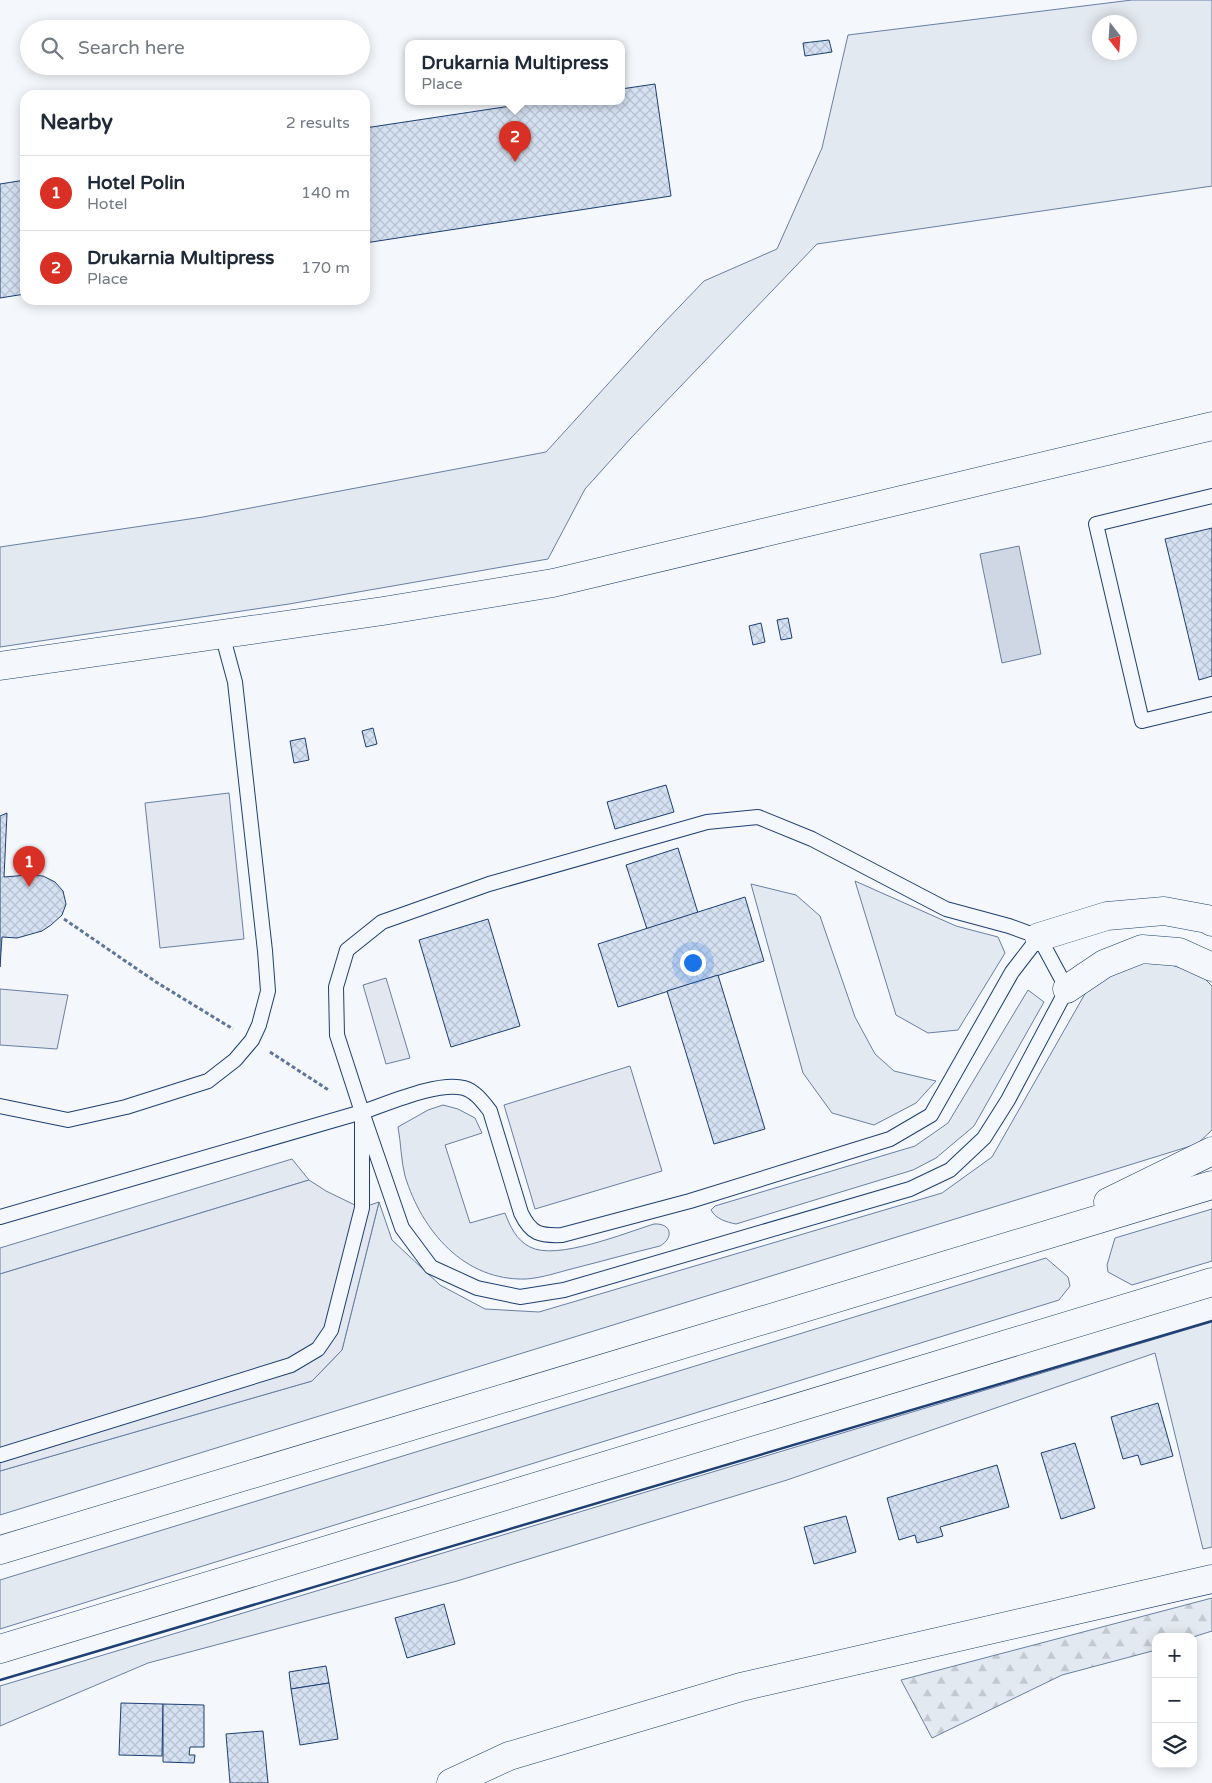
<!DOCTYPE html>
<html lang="en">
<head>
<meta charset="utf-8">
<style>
  body { margin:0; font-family:"Varela Round",sans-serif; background:#f2f2f3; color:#1f2937 }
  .controls { position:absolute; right:15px; bottom:15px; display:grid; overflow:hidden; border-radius:10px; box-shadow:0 2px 12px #0003 }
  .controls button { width:45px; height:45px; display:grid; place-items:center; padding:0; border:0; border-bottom:1px solid #e0e1e3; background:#fff; color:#1f2937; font:25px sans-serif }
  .compass { position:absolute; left:1092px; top:15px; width:45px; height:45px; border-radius:50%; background:#fff; box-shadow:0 2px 12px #0003; rotate:163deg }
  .you { position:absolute; left:692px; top:962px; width:18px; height:18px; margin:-12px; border:4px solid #fff; border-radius:50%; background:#1a73e8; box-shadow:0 0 0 8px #1a73e833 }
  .badge { display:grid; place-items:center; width:32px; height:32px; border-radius:50%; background:#d93025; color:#fff; font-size:16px; font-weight:700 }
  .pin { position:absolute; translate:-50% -41px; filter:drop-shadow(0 1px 2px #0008) }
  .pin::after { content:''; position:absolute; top:26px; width:18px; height:15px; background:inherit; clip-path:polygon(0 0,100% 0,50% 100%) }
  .popup { position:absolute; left:405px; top:40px; width:220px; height:65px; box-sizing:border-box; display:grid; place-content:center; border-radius:10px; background:#fff; filter:drop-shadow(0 1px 4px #0005); font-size:16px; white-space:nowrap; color:#747a83 }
  .popup b { font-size:19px; color:#1f2937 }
  .popup::after { content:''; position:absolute; left:50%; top:100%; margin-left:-10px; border:10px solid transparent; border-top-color:#fff }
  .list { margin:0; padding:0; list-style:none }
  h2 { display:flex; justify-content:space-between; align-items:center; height:65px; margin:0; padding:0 20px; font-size:21px }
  h2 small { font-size:16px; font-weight:400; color:#747a83 }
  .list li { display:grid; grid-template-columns:32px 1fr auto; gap:15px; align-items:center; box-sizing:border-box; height:75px; padding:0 20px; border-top:1px solid #e0e1e3 }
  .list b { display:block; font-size:19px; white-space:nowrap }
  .list p { margin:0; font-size:16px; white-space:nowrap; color:#747a83 }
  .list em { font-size:16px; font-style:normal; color:#747a83 }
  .icon { flex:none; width:28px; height:28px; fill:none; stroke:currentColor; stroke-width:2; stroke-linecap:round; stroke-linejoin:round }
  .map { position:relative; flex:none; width:1212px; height:1783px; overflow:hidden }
  .search { position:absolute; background:#fff; box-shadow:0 2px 12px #0003; left:20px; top:20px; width:350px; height:55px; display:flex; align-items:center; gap:12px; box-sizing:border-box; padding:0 18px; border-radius:28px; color:#747a83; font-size:19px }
  .panel { position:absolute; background:#fff; box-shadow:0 2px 12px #0003; left:20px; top:90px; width:350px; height:215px; border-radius:15px }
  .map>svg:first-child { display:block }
</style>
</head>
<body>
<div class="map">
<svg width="1212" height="1783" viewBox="0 0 1212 1783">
  <defs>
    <pattern id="forest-firs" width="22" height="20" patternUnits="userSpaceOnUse" patternTransform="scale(1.25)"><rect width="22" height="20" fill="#e3e9f0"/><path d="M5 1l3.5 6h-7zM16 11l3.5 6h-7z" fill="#c2c9d1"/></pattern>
    <pattern id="building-cross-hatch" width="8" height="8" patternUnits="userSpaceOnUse" patternTransform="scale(1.25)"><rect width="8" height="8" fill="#d5e0f0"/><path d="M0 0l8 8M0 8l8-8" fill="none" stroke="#b6c1d1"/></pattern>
  </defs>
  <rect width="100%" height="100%" fill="#f4f7fb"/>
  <g fill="#e3e9f0" stroke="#687fa3" fill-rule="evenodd">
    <path d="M1132,0H1212V186L817,244L631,438L585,489L548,559L289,604L0,647V547L203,517L546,452L658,329L704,281L777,249L822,148L848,35ZM1100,22H1130V52H1100Z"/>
    <polygon points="855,881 956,926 998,937 1005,953 958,1030 928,1033 896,1015"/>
    <polygon points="751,884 796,895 820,916 855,1017 875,1054 894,1071 936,1081 916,1103 874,1125 832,1113 803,1073"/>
    <polygon points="1162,962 1200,974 1212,986 1212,1130 1197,1144 0,1515 0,1471 312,1381 342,1350 379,1202 392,1240 440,1285 485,1309 539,1312 942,1193 992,1157 1086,992 1123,964"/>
    <path d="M1028,990L1044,1002L974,1126L936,1158L913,1170L736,1224C726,1222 716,1219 711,1210L715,1206L915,1146L948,1123Z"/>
    <path d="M443,1105L458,1109L475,1118L482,1133L445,1145L470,1223L505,1213C510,1226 516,1240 530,1247C556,1261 625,1233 654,1224C672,1223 674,1238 660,1246C631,1253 603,1261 575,1268C559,1272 542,1278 526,1279C464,1281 422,1231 405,1176C401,1161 401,1143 398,1127L428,1110Z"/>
    <polygon points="292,1159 309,1180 0,1274 0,1248"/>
    <polygon points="1212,1209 1212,1261 1132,1285 1108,1272 1107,1265 1115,1238"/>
    <polygon points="1046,1258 1068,1277 1070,1286 1059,1300 0,1629 0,1580"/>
    <polygon points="1212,1322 1212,1547 1203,1549 1155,1353 787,1480 457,1581 148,1663 0,1726 0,1686"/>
  </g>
  <polygon fill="url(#forest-firs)" stroke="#687fa3" points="1212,1598 1212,1631 1193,1637 1156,1637 1156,1650 1062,1675 932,1738 901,1680"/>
  <g fill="#e3e8f0" stroke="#687fa3">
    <polygon points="229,793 244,939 160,948 145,803"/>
    <polygon points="386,978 410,1058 386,1064 363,985"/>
    <polygon points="0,989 68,995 57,1049 0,1045"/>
    <polygon points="630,1066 662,1171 535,1209 504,1105"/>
    <polygon points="309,1180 326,1191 361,1208 379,1202 342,1350 312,1381 0,1471 0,1274"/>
  </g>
  <polygon fill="#cfd7e4" stroke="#687fa3" points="1019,546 1041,654 1002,663 980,554"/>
  <g fill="url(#building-cross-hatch)" stroke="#1d3f73">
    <polygon points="829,40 832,52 805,56 803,43"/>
    <polygon points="655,84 671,196 365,243 365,128 544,101 621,101 621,89"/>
    <polygon points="25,180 25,294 0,298 0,184"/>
    <polygon points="1212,528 1212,676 1199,680 1165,539"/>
    <polygon points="788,618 792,638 781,640 777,620"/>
    <polygon points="761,623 765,642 753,645 749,626"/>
    <polygon points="373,728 377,744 366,747 362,731"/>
    <polygon points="305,738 309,760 294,763 290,741"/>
    <polygon points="666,785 674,812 615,829 607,802"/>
    <polygon points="7,813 4,877 28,875 43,876 55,882 63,891 66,904 62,915 51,925 42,931 17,938 2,937 0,967 0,816"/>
    <polygon points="678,848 698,913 647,929 626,865"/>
    <polygon points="745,897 764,961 618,1007 598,944"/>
    <polygon points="488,919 520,1026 451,1047 419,940"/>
    <polygon points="718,975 765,1129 714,1144 667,991"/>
    <polygon points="1158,1403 1173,1456 1141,1465 1138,1455 1123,1459 1111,1417"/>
    <polygon points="1075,1443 1095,1508 1061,1519 1041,1453"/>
    <polygon points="997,1465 1009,1507 940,1527 943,1536 917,1543 915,1535 899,1540 887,1498"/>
    <polygon points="846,1516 856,1552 814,1564 804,1527"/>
    <polygon points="444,1604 455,1644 407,1658 395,1618"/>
    <polygon points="326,1666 329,1683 291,1689 289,1672"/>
    <polygon points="329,1683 338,1739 300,1745 291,1689"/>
    <polygon points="121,1703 163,1704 162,1756 119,1755"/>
    <polygon points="163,1704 204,1705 204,1747 190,1747 189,1755 195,1755 194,1763 163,1762"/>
    <polygon points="263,1731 268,1783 230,1783 226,1734"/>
  </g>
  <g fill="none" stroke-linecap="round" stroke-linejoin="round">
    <defs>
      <g id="lane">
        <polyline points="1212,496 1096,524 1142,721 1212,704"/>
        <polygon points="758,817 812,839 946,909 1009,926 1039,937 1067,989 1008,1100 984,1138 950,1170 910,1189 564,1290 520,1297 477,1288 431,1267 402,1228 362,1112 337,1035 336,987 347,950 382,922 489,884 707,822"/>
        <polyline points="0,1106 68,1120 126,1107 208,1081 235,1060 252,1040 259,1025 268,991 265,951 235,682 222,634"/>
        <path d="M362,1112C387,1104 438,1081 464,1088C475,1091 483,1102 490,1111L521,1213C531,1234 540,1236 562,1235L690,1201L890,1139L931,1115L1012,972L1039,937"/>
        <polyline points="0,1217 362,1112 362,1208 331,1330 318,1349 291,1365 0,1455"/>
      </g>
      <polyline id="street" points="0,666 383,611 553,583 1212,426"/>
      <polyline id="secondary" points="451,1783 509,1756 741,1687 1212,1579"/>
      <g id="highway">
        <polyline points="1039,937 1107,916 1164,911 1207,919 1212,922"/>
        <polyline points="1067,989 1104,964 1142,949 1179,952 1212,967"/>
        <polyline points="1108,1202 1212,1151"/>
        <polyline points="0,1550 1212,1185"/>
        <polyline points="0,1649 1212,1282"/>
      </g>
    </defs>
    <use href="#lane" stroke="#1d3f73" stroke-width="16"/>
    <use href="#street" stroke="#1d3f73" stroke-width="29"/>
    <use href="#secondary" stroke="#1d3f73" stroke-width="29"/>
    <use href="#highway" stroke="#1d3f73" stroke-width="29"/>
    <g stroke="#5e769c" stroke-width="3" stroke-dasharray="4 2.5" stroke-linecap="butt">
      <polyline points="64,919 156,982 233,1029"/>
      <polyline points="270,1052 330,1091"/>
    </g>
    <use href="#lane" stroke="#f4f7fb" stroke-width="14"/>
    <use href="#street" stroke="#f4f7fb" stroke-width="28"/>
    <use href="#secondary" stroke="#f4f7fb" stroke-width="28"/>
    <use href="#highway" stroke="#f4f7fb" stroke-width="28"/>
    <polyline stroke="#1d3f73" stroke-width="2.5" points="0,1680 1212,1321"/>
  </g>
</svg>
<div class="controls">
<button>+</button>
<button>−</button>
<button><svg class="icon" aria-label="layers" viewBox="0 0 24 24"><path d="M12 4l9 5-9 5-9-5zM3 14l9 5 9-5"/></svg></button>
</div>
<svg class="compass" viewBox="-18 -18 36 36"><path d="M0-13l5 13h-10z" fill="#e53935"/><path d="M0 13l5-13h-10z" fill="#747a83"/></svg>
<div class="you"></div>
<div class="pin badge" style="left:29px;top:887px">1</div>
<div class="pin badge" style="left:515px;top:162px">2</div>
<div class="popup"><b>Drukarnia Multipress</b>Place</div>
<div class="search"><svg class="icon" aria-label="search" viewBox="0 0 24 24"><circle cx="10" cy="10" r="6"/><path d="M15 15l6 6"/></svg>Search here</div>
<section class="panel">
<h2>Nearby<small>2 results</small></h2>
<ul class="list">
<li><span class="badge">1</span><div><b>Hotel Polin</b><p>Hotel</p></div><em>140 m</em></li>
<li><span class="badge">2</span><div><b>Drukarnia Multipress</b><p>Place</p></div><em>170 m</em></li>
</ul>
</section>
</div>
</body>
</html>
